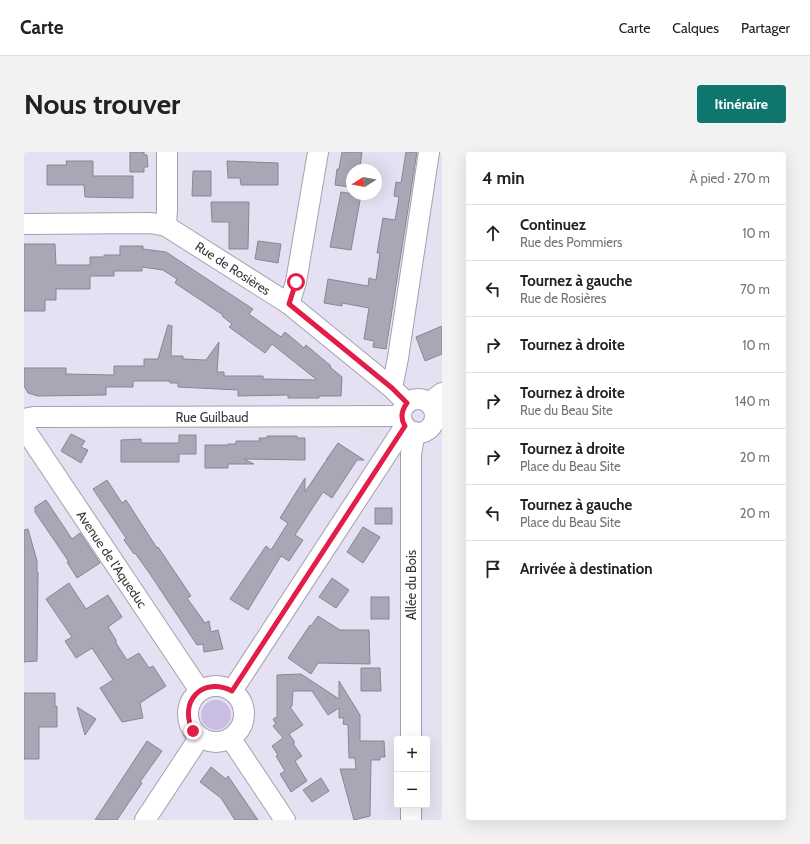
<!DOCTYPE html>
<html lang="fr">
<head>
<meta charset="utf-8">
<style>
  body { margin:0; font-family:Cabin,sans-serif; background:#f2f2f2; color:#222 }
  .controls { position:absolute; right:12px; bottom:12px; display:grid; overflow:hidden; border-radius:4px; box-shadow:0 4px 16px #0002 }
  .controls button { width:36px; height:36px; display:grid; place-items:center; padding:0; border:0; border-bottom:1px solid #e0e0e0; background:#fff; color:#222; font:20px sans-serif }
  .compass { position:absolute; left:322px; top:12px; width:36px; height:36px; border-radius:50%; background:#fff; box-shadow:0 4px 16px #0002; rotate:259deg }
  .stop { position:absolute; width:12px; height:12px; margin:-9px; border:3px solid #e11d48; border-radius:50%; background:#fff }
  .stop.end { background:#e11d48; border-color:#fff; box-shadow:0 1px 4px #0008 }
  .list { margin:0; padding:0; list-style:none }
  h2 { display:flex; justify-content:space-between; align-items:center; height:52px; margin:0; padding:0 16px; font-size:17px }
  h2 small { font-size:13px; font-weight:400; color:#767676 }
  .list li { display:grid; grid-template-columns:26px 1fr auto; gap:12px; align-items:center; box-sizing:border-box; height:56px; padding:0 16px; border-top:1px solid #e0e0e0 }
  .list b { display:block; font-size:15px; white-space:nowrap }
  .list p { margin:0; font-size:13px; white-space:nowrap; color:#767676 }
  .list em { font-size:13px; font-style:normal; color:#767676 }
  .icon { flex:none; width:22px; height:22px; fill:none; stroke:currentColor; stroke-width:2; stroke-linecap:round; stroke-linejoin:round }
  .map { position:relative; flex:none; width:418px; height:668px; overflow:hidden; border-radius:4px }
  header { display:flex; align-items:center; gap:24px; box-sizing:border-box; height:56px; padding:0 20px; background:#fff; border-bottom:1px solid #e0e0e0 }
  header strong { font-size:19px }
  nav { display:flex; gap:22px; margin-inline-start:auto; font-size:14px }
  .intro { display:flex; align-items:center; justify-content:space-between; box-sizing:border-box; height:96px; padding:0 24px }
  h1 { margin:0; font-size:28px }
  .button { padding:10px 18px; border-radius:4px; background:#0f766e; color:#fff; font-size:14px; font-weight:700 }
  main { display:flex; gap:24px; padding:0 24px }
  aside { flex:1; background:#fff; border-radius:4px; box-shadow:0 4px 16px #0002 }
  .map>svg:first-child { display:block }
</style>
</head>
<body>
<header>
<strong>Carte</strong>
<nav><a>Carte</a><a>Calques</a><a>Partager</a></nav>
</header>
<div class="intro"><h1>Nous trouver</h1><a class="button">Itinéraire</a></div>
<main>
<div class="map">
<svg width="418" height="668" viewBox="0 0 418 668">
  <rect width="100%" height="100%" fill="#e6e1f2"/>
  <circle fill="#c9bde5" cx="192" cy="563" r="15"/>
  <g fill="#aaa6b6" stroke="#898595">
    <polygon points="106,0 120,0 120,3 123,3 124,15 120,15 120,20 106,20"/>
    <polygon points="318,0 338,0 336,15 330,14 328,18 326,35 311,33 313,17 315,17"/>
    <polygon points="382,0 393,0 362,197 349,195 350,189 340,187 345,156 318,151 318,154 300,151 304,127 344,134 345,126 352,128 356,101 353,101 359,66 371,68 375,45 370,44 372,30 377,31"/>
    <polygon points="42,9 69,9 69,24 109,24 109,46 61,45 60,33 23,33 23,13 43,13"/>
    <polygon points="203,9 254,11 254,33 217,33 216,26 204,26"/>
    <polygon points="169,19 187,19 187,44 168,44"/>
    <polygon points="317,40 337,43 327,98 306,95"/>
    <polygon points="187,50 225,50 224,97 205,97 205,70 188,70"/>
    <polygon points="234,89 257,92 254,111 231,107"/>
    <polygon points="0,92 31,92 32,113 66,113 66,105 80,105 80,103 96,103 96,94 119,94 119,97 142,100 229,157 225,162 257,185 261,180 280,196 282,193 307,214 306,215 318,225 317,244 295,244 295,246 264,246 264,243 214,244 214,238 154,235 154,231 146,231 146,229 109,229 109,235 82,235 82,243 14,244 4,241 0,234 0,216 42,216 42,222 90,223 90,214 120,214 120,207 134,207 144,173 148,174 147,204 159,204 159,207 182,208 195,190 193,220 200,220 200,224 239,224 239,227 293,228 248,192 241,201 205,175 208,172 198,164 199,163 151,131 153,127 139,118 118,115 118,119 90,119 90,124 66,124 66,137 32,137 32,148 21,148 21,159 0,159"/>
    <polygon points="418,174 418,202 401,209 392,185"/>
    <polygon points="47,282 61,289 57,295 64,298 57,311 37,299"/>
    <polygon points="155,283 172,283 172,302 155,302 155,310 97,310 97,288 117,287 117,291 155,291"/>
    <polygon points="243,284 273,284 273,286 281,286 281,308 220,307 230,312 204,312 204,316 181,316 181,293 204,293 204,292 212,292 212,289 236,289 235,286 243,286"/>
    <polygon points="314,291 340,308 333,308 308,346 299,340 271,383 279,388 265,409 257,404 224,458 206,447 242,394 247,398 264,371 256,366 281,326 281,340 301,310 304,308 302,308"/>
    <polygon points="83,328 98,351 102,348 133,396 134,395 167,444 163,446 181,471 185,469 187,480 194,478 199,497 180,500 179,492 173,493 126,422 111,401 110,402 100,388 102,386 69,337"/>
    <polygon points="22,348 48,387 56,381 76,411 53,426 43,410 45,410 11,360 11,355"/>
    <rect x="351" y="356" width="17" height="16"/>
    <polygon points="339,375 356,385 339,411 323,400"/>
    <polygon points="4,377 13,409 13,420 14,420 13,509 0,510 0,378"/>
    <polygon points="308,426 325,438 312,456 295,445"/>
    <polygon points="45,431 62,457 84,443 98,465 84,475 92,488 92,491 103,508 115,501 125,516 129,514 142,534 116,551 119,566 98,570 76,536 89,528 68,496 52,506 41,489 48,485 22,447"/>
    <rect x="347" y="445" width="18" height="22"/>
    <polygon points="294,464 316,478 345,478 346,512 294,511 287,522 264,506 286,473 287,474"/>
    <polygon points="337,516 356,516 357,539 337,539"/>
    <polygon points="277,522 315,547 315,529 336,563 336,589 360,589 361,605 356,605 356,608 347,608 346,664 330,668 316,617 332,617 331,606 325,606 324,573 319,572 320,566 315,566 315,556 304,563 288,539 269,539 268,554 266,555 279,573 265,582 270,589 270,593 278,604 271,609 283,629 267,640 256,622 261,619 252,604 254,603 248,594 259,586 249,574 252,572 249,567 253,565 253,523"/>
    <polygon points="0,541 31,541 31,555 33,554 33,575 15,575 15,607 0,607"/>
    <polygon points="53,555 72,567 61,583"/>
    <polygon points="123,589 138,599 116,630 118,631 93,668 71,668"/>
    <polygon points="187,615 202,627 204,624 234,668 211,668 197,646 176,630"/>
    <polygon points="297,626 305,639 288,650 279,638"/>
  </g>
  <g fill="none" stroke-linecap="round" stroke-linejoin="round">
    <defs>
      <g id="minor">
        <polyline points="0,72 127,71 142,74 265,152 368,236 383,251"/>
        <polyline points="142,74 143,58 143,0"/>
        <polyline points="265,152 272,130 294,0"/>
        <polyline points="368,236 374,206 405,0"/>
        <circle cx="394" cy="264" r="17"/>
        <polyline points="405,251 418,241"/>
        <polyline points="0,267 10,265 377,264"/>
        <polyline points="0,276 176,539"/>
        <circle cx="192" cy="562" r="28"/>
        <polyline points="208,539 381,274"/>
        <polyline points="207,587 261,668"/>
        <polyline points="387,587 387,302 391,280"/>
        <polyline points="387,653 387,668"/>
        <polyline points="121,668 175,586"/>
      </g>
    </defs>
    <use href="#minor" stroke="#a4a0b0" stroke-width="22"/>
    <use href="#minor" stroke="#fff" stroke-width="20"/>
  </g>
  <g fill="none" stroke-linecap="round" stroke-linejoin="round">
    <path stroke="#e11d48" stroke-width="5" d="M169,579C154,550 178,524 208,539L381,274C376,266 377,259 383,251L368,236L265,152L272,130"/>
  </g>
  <g text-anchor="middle" stroke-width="4" stroke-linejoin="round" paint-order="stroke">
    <g font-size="13" fill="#3a383f" stroke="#fff">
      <text transform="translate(209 116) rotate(33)" y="5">Rue de Rosières</text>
      <text x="188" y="270">Rue Guilbaud</text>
      <text transform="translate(88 407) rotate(56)" y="5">Avenue de l'Aqueduc</text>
      <text transform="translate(387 433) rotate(-90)" y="5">Allée du Bois</text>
    </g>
  </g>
</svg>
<div class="controls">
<button>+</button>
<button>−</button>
</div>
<svg class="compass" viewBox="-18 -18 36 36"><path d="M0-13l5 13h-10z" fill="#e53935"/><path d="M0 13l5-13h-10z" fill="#767676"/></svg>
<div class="stop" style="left:272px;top:130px"></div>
<div class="stop end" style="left:169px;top:579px"></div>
</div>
<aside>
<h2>4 min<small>À pied · 270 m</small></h2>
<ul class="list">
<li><svg class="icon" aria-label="ahead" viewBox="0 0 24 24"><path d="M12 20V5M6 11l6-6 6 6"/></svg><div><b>Continuez</b><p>Rue des Pommiers</p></div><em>10 m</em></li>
<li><svg class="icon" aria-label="left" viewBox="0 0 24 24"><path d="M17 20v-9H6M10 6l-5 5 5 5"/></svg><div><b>Tournez à gauche</b><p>Rue de Rosières</p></div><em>70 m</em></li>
<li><svg class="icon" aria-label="right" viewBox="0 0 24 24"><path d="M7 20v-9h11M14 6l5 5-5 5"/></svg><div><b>Tournez à droite</b></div><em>10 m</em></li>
<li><svg class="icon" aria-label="right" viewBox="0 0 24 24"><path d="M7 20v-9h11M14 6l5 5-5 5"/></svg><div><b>Tournez à droite</b><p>Rue du Beau Site</p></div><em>140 m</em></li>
<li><svg class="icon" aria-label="right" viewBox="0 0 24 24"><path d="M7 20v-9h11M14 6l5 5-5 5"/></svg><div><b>Tournez à droite</b><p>Place du Beau Site</p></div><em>20 m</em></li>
<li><svg class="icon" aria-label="left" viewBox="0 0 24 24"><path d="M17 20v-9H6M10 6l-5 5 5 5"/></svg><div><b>Tournez à gauche</b><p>Place du Beau Site</p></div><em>20 m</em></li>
<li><svg class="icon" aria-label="arrive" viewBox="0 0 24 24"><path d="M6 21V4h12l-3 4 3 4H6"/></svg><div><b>Arrivée à destination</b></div></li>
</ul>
</aside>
</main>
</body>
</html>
